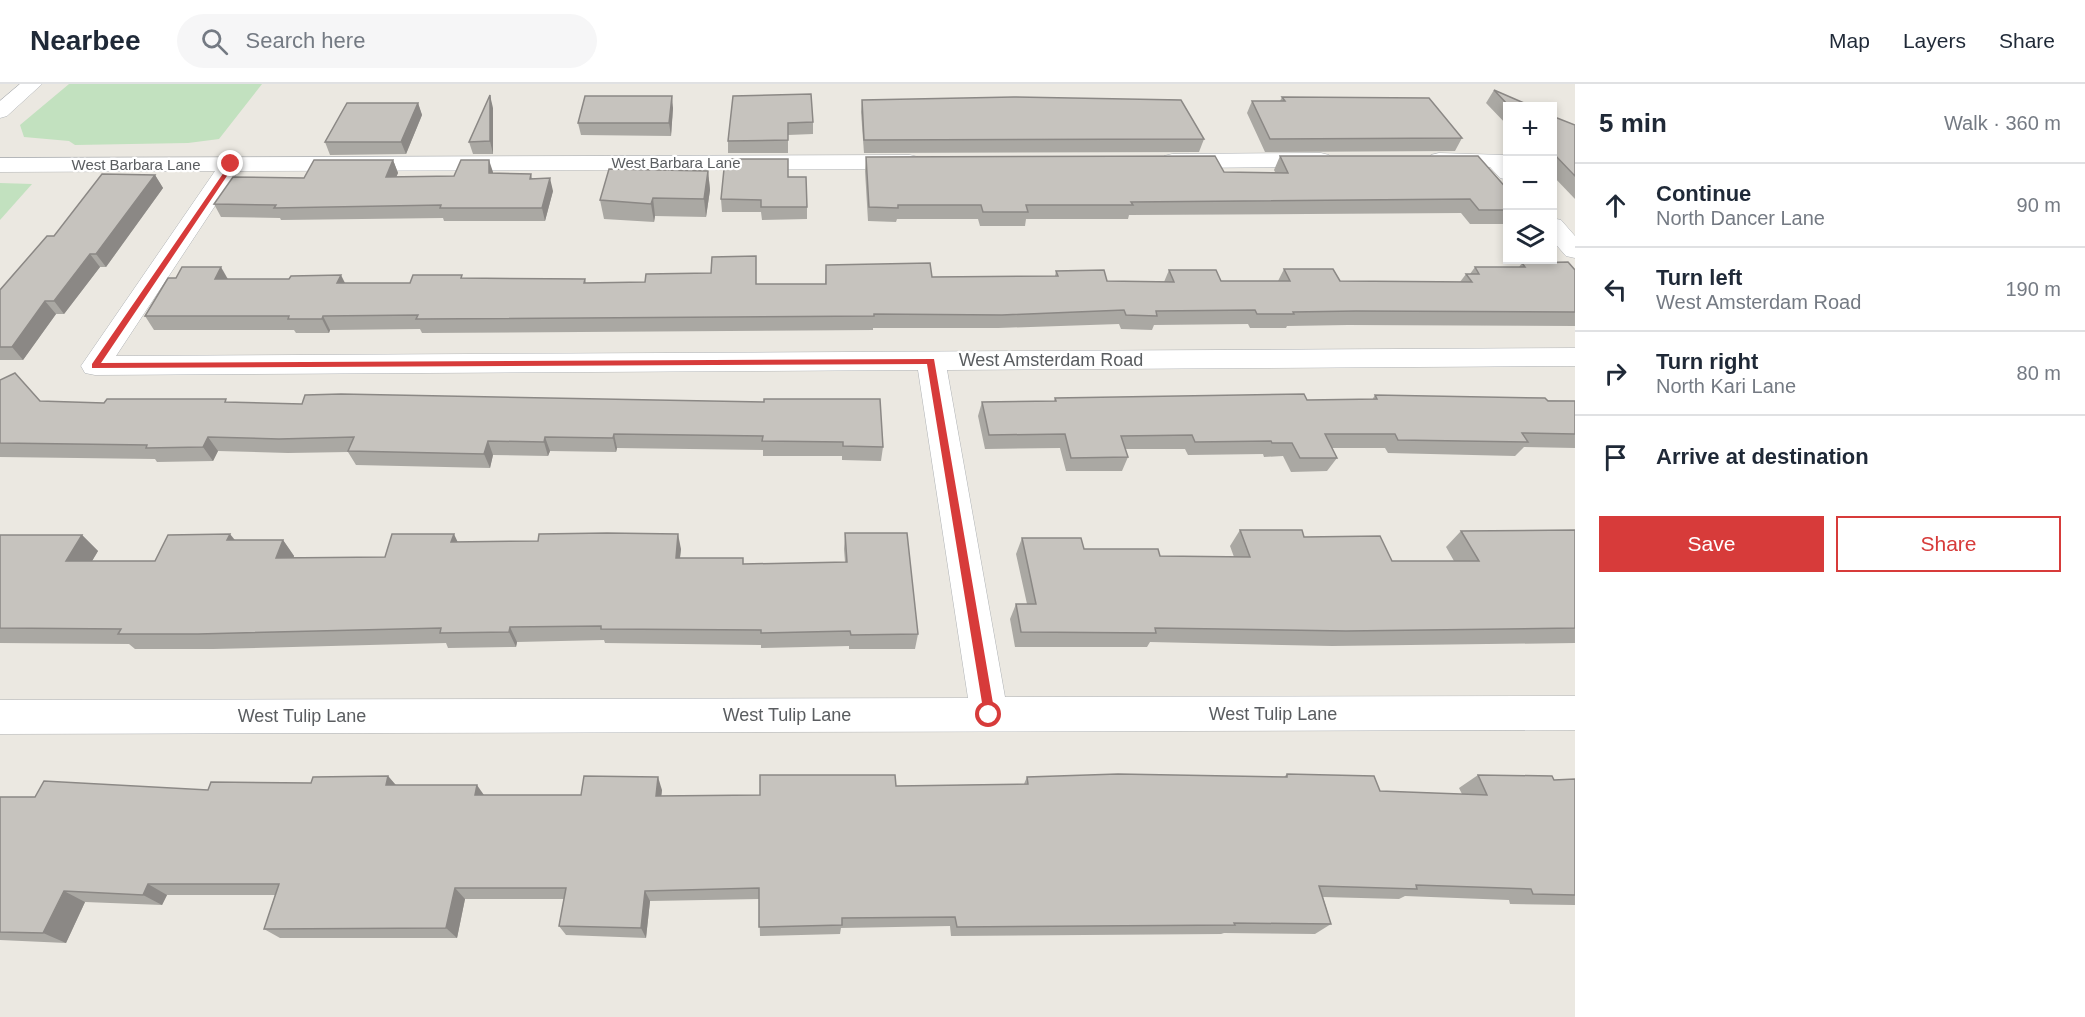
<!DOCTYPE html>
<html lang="en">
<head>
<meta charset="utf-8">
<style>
  body { margin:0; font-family:Helvetica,sans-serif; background:#f6f6f7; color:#1f2937 }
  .controls { position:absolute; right:18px; top:18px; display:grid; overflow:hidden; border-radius:0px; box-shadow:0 3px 9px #0003 }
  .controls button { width:54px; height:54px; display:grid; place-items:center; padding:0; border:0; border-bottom:2px solid #e0e1e3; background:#fff; color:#1f2937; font:30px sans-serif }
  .stop { position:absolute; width:18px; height:18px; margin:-14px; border:4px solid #d73b3a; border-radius:50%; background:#fff }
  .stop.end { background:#d73b3a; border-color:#fff; box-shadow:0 2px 6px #0008 }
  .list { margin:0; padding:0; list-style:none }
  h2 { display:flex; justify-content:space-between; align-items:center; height:78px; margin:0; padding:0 24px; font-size:26px }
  h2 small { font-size:20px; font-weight:400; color:#747a83 }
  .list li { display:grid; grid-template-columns:39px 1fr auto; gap:18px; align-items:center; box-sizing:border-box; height:84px; padding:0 24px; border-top:2px solid #e0e1e3 }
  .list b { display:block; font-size:22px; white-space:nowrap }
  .list p { margin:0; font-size:20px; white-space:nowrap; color:#747a83 }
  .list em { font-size:20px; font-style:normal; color:#747a83 }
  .actions { display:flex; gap:12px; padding:18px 24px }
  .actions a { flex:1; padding:14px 0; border:2px solid #d73b3a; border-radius:0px; text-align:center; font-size:21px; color:#d73b3a }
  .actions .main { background:#d73b3a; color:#fff }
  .icon { flex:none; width:33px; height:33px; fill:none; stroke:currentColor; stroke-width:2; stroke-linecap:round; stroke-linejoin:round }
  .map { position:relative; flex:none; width:1575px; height:933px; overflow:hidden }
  header { display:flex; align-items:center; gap:36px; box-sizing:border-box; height:84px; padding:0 30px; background:#fff; border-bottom:2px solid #e0e1e3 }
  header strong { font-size:28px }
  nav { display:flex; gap:33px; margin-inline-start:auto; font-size:21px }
  .search { width:420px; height:54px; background:#f6f6f7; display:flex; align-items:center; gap:15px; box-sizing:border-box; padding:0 21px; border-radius:33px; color:#747a83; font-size:22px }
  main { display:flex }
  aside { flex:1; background:#fff }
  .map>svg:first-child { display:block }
</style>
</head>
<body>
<header>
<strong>Nearbee</strong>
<div class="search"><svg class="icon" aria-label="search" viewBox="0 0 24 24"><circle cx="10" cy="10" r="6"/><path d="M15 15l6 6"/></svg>Search here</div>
<nav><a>Map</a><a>Layers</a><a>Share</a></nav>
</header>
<main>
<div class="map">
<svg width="1575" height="933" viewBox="0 0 1575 933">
  <rect width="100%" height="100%" fill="#ebe8e1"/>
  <g fill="#c2e1bf">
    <polygon points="69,0 262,0 219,55 188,59 75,61 69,57 24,53 20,41"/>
    <polygon points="0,99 32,100 0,136"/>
  </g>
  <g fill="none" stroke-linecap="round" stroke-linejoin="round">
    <defs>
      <g id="street">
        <polygon points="1321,69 1329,71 1332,76 1329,81 1321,83 1172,84 1164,82 1161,77 1164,72 1172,70"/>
        <polygon points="1439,69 1504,71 1508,75 1508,96 1500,94 1490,83 1431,81 1428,76 1431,71"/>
        <polygon points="910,71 918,73 921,78 918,83 910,85 238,87 116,272 1575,264 1575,282 947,286 1005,613 1575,612 1575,646 0,650 0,616 968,614 918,286 95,291 85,289 81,282 215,87 0,88 0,74"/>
        <polygon points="1552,134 1561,136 1575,152 1575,174 1566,172 1552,156"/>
      </g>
      <polygon id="secondary" points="20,0 42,0 7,32 0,34 0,17"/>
    </defs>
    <use href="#street" stroke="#afb2b5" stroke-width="1"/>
    <use href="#secondary" stroke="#aeb1b5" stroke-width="1"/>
    <use href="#street" fill="#fff" fill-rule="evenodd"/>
    <use href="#secondary" fill="#fff" fill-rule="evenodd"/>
  </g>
  <g fill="#aaa8a3">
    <polygon points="1494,6 1531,22 1508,22 1508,42 1486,19"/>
    <polygon points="733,12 813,38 813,50 788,51 788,69 728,69 728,57"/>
    <polygon points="1282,13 1462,54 1455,67 1265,68 1247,29 1252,17 1280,17"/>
    <polygon points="862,16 1204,55 1199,68 864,69 861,28"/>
    <polygon points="418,19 422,31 406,70 330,71 325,58"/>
    <polygon points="493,24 493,70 473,70 469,58"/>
    <polygon points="673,24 671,52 581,51 578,39"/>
    <polygon points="1552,32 1575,41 1575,115 1552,91"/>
    <polygon points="1280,72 1508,106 1508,140 1470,140 1461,129 1129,131 1128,135 1026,135 1025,142 980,142 978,135 897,135 896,138 868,137 865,87 866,73 1224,88 1275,88 1274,86"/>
    <polygon points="393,76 398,89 396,93 454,92 493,89 531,90 532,94 553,107 545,137 444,137 443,134 281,136 280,134 221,133 214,120 304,94"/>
    <polygon points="708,87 710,106 706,133 655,132 654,138 604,135 600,116"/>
    <polygon points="155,91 163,104 106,183 100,183 64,230 56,230 23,276 0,276 0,206 54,152"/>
    <polygon points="788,93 807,123 807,135 762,136 761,128 722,128 721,115"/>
    <polygon points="756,172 756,200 825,200 826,181 932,193 1055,192 1056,187 1107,197 1164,198 1169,186 1221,197 1278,197 1284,185 1340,197 1460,198 1466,190 1470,190 1475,183 1519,183 1522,179 1575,186 1575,242 1348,241 1287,242 1286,244 1250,244 1248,240 1154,241 1152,246 1121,245 1119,240 998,244 873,244 873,246 422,249 420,245 330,246 329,249 296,249 294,246 154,246 145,232 176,194 228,195 345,199 410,199 463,194 585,195 586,199 645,198 711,189"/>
    <polygon points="0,296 40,317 104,319 228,318 302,320 764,318 883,363 881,377 842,376 842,372 763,372 763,366 617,364 616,368 550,367 548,372 493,371 490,384 356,381 348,368 288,369 218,367 213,377 157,378 155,375 0,373"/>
    <polygon points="1375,311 1575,317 1575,364 1524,363 1515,372 1388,369 1385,364 1332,364 1337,374 1327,387 1291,388 1283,372 1264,373 1263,370 1188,371 1185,365 1125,365 1128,373 1122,387 1066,387 1060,364 985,365 978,332 982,318 1054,317 1055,314 1307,316 1372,316"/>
    <polygon points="1240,446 1304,453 1392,477 1454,477 1446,463 1461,447 1575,446 1575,559 1332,562 1150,558 1147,563 1015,563 1010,535 1016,520 1027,520 1016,470 1022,454 1084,465 1160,472 1234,473 1230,462"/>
    <polygon points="845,449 918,550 915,565 849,565 849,562 761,564 761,561 605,559 604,556 517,558 516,563 448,564 446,559 213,565 135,565 129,560 0,559 0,451 82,451 98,467 92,477 155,477 235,456 283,456 294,472 294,473 385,473 457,458 681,465 680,474 743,480 845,478 844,465"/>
    <polygon points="1287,690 1380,707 1462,710 1459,704 1478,691 1554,696 1575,695 1575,821 1510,820 1509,816 1405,812 1399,815 1323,813 1331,840 1315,850 1224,849 1221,850 951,852 950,842 841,844 840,850 760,852 759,815 650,817 646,854 566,851 559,842 564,815 465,815 457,854 280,854 264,845 275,811 167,811 162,821 85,818 66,859 0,856 0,713 35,713 208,706 311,699 388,692 396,701 484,711 581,711 662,706 661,712 760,711 896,702 1024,700 1027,693 1284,693"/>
  </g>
  <g fill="#8b8885">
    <polygon points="490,11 493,24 493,70 490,57"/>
    <polygon points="672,12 673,24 671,52 669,39"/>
    <polygon points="418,19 422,31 406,70 401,58"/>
    <polygon points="393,76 398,89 391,105 386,93"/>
    <polygon points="489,76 493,88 493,102 489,89"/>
    <polygon points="708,87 710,106 706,133 704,115"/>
    <polygon points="155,91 163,104 106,183 96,170"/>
    <polygon points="550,94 553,107 545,137 542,124"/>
    <polygon points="653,114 655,132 654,138 651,120"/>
    <polygon points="90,170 100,183 64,230 54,217"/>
    <polygon points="221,183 229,197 215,195"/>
    <polygon points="341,191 348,205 337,199"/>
    <polygon points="45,217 56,230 23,276 12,263"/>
    <polygon points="323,232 330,246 329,249 322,235"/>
    <polygon points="614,350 617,364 616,368 613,354"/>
    <polygon points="208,353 218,367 213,377 203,363"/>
    <polygon points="545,353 550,367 548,372 544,358"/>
    <polygon points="488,357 493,371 490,384 484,370"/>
    <polygon points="230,450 243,466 227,456"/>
    <polygon points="454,450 461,465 451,458"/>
    <polygon points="678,450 681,465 678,489 676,474"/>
    <polygon points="82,451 98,467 83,492 66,477"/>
    <polygon points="283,456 294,472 288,489 276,474"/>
    <polygon points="510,543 517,558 516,563 509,548"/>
    <polygon points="388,692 399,705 386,701"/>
    <polygon points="658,693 662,706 660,724 656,712"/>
    <polygon points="477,701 486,714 475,711"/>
    <polygon points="148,800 167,811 162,821 143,811"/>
    <polygon points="455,804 465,815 457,854 446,844"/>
    <polygon points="64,807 85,818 66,859 43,849"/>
    <polygon points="645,807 650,817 646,854 641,844"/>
  </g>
  <g fill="#c6c3be" stroke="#8b8885" stroke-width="1.5">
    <polygon points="1494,6 1531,22 1509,22"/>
    <polygon points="811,10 813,38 788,39 788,56 728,57 733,12"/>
    <polygon points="490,11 490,57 469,58"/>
    <polygon points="585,12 672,12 669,39 578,39"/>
    <polygon points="1014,13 1181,16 1204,55 864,56 862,16"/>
    <polygon points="1282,13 1429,14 1462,54 1270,55 1252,17 1285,17"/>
    <polygon points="347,19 418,19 401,58 325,58"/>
    <polygon points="1552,32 1575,41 1575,92 1552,68"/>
    <polygon points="1215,72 1224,88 1288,89 1280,72 1478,72 1508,106 1508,126 1479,126 1470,115 1131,118 1133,121 1026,121 1028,128 983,128 981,121 898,121 898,124 869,123 866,73"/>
    <polygon points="725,75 788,75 788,93 806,93 807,123 761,123 761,116 721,115"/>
    <polygon points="314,76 393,76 386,93 454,92 461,76 489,76 489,89 531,90 530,95 550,94 542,124 440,124 441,121 274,124 276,121 214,120 233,93 304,94"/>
    <polygon points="609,85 708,87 704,115 653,114 651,120 600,116"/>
    <polygon points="102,90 155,91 96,170 90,170 54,217 45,217 12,263 0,263 0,206 47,152 54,152"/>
    <polygon points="756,172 756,200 826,200 826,181 930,179 932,193 1058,192 1056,187 1104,186 1107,197 1174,198 1169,186 1216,186 1221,197 1290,197 1284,185 1333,185 1340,197 1472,198 1466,190 1479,190 1475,183 1525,183 1522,179 1568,178 1575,186 1575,228 1356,227 1293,228 1294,230 1257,230 1255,226 1156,227 1157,232 1126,231 1124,226 1002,231 874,230 874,232 416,235 418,231 323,232 322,235 288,235 289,232 145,232 168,194 176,194 182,183 221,183 215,195 289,195 291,192 341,191 337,199 410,199 413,191 462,191 461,194 585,195 584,199 645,198 646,190 711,189 712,173"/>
    <polygon points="15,289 40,317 104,319 107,315 226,315 225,318 302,320 305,311 341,310 764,318 764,315 880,315 883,363 843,362 843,358 762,357 763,352 614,350 613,354 545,353 544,358 488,357 484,370 348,367 354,353 279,355 208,353 203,363 146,364 147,361 0,359 0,296"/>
    <polygon points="1304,310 1307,316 1377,315 1375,311 1545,314 1548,317 1575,317 1575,350 1522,349 1528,358 1398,356 1395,350 1325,350 1337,374 1300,374 1292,359 1272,359 1271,357 1195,358 1192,351 1121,352 1128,373 1071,374 1065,350 989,351 982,318 1056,317 1055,314"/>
    <polygon points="1240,446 1302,446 1304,453 1380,452 1392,477 1479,477 1461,447 1575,446 1575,544 1346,547 1155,544 1156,549 1021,548 1016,520 1036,520 1022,454 1081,454 1084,465 1158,465 1160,472 1250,473"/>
    <polygon points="607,449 678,450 676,474 743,474 743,480 847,478 845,449 907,449 918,550 851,551 850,547 761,549 761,546 601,545 601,542 510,543 509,548 440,549 441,544 198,550 118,550 121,545 0,544 0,451 82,451 66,477 155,477 168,451 230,450 227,456 283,456 276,474 385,473 392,450 454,450 451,458 538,457 539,450"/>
    <polygon points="1118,690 1287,693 1287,690 1374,692 1380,707 1487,711 1478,691 1552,692 1554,696 1575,695 1575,811 1533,810 1531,805 1416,801 1417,805 1319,802 1331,840 1234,839 1235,841 957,843 955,833 842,834 842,841 759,843 759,804 645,807 641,844 559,842 566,804 455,804 446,844 264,845 279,800 148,800 143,811 64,807 43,849 0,848 0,713 35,713 44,697 208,706 211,698 311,699 313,693 388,692 386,701 477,701 475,711 581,711 584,692 658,693 656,712 760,711 760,691 895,691 896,702 1028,700 1027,693"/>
  </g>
  <polygon fill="#d73b3a" points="231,78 235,80 101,279 934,275 995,631 993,634 989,636 984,631 927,280 92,284 92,280"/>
  <g text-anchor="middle" stroke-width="4.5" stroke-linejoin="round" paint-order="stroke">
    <g font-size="15" fill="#5a5d60" stroke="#fff">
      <text x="676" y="84">West Barbara Lane</text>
      <text x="136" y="86">West Barbara Lane</text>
    </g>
    <g font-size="18" fill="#5a5d60" stroke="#fff">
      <text x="1051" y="282">West Amsterdam Road</text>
      <text x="1273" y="636">West Tulip Lane</text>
      <text x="787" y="637">West Tulip Lane</text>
      <text x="302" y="638">West Tulip Lane</text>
    </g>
  </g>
</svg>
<div class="controls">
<button>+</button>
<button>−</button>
<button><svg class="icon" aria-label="layers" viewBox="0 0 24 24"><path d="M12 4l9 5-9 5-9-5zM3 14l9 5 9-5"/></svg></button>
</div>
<div class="stop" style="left:989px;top:631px"></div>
<div class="stop end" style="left:231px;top:80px"></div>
</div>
<aside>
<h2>5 min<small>Walk · 360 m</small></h2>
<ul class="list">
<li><svg class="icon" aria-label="ahead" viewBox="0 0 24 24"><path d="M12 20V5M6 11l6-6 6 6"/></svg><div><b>Continue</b><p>North Dancer Lane</p></div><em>90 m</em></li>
<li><svg class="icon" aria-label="left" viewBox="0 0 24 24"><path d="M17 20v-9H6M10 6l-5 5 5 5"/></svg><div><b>Turn left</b><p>West Amsterdam Road</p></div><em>190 m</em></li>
<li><svg class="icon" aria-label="right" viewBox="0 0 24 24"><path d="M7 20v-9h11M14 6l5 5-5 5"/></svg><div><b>Turn right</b><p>North Kari Lane</p></div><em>80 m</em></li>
<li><svg class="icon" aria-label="arrive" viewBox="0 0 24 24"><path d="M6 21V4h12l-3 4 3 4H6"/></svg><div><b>Arrive at destination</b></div></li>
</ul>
<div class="actions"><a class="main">Save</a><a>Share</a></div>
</aside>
</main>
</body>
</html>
